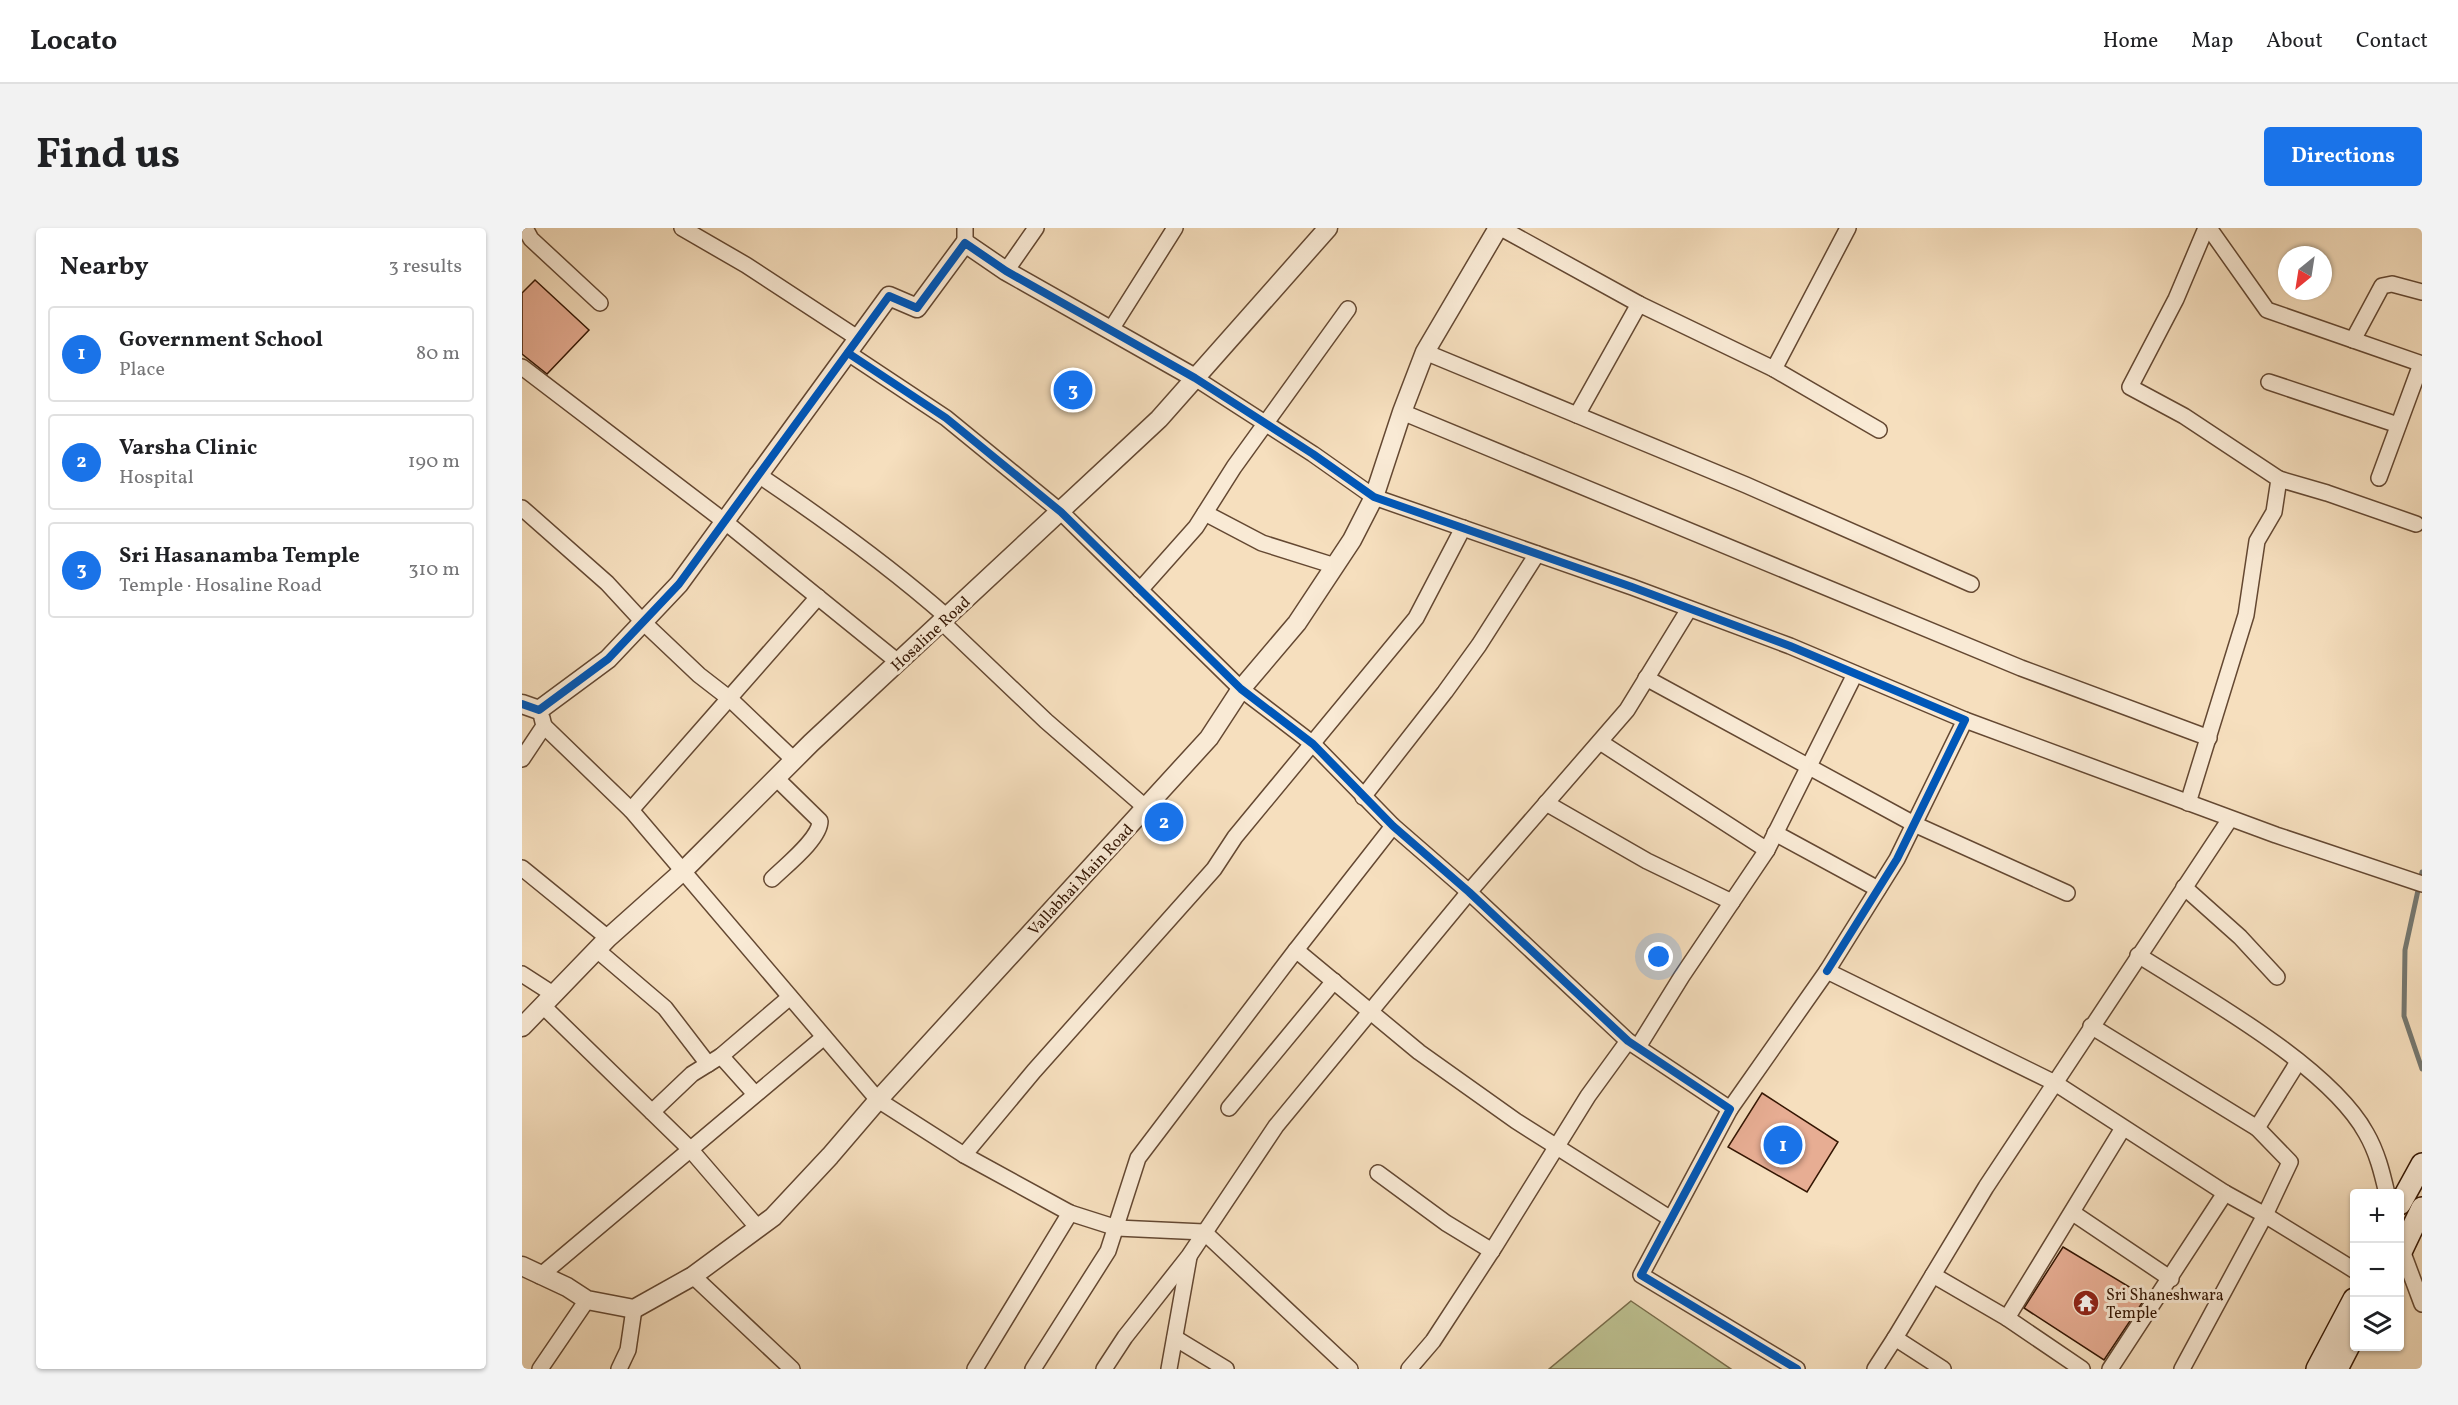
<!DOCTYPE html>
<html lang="en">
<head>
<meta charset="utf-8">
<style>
  body { margin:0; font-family:Vollkorn,serif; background:#f2f2f2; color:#202124 }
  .controls { position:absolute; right:18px; bottom:18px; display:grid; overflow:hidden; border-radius:6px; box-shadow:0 2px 4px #0004 }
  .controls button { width:54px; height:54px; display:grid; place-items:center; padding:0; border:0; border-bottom:2px solid #e0e0e0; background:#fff; color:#202124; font:30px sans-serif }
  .compass { position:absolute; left:1756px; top:18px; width:54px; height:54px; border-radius:50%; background:#fff; box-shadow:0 2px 4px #0004; rotate:210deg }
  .you { position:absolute; left:1137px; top:729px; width:21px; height:21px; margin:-15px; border:4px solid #fff; border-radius:50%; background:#1a73e8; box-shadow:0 0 0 9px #1a73e833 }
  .badge { display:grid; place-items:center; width:39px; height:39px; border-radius:50%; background:#1a73e8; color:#fff; font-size:20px; font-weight:700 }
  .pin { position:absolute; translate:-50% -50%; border:3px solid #fff; box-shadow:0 2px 6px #0006 }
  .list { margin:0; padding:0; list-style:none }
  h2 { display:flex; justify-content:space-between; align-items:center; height:78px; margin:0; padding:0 24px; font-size:26px }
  h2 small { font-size:20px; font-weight:400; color:#757577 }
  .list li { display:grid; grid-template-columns:39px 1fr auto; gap:18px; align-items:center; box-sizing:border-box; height:96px; margin:0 12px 12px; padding:0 12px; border:2px solid #e0e0e0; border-radius:6px }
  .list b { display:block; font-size:22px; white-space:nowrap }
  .list p { margin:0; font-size:20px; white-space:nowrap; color:#757577 }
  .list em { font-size:20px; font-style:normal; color:#757577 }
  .icon { flex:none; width:33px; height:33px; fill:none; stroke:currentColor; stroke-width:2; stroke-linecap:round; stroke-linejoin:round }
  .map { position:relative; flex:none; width:1900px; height:1141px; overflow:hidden; border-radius:6px }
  header { display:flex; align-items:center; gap:36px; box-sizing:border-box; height:84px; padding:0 30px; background:#fff; border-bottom:2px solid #e0e0e0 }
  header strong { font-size:28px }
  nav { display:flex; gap:33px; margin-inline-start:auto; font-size:21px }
  .intro { display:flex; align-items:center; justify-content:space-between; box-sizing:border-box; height:144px; padding:0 36px }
  h1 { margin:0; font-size:42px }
  .button { padding:15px 27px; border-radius:6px; background:#1a73e8; color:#fff; font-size:21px; font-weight:700 }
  main { display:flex; gap:36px; padding:0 36px }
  aside { flex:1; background:#fff; border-radius:6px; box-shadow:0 2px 4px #0004 }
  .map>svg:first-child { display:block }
</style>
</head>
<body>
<header>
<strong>Locato</strong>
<nav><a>Home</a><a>Map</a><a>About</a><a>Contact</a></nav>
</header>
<div class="intro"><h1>Find us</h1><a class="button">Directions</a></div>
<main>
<aside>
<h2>Nearby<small>3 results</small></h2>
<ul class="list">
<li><span class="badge">1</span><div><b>Government School</b><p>Place</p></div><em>80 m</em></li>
<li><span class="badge">2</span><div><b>Varsha Clinic</b><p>Hospital</p></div><em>190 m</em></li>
<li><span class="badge">3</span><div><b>Sri Hasanamba Temple</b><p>Temple · Hosaline Road</p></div><em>310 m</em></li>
</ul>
</aside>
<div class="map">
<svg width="1900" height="1141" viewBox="0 0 1900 1141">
  <rect width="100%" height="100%" fill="#f6dfbe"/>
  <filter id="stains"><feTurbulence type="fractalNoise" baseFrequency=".00333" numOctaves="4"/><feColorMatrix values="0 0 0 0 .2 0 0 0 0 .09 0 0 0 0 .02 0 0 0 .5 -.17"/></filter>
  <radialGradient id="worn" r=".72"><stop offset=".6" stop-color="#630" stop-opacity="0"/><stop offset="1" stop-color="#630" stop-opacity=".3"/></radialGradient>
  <polygon fill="#bdc191" stroke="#786c4a" stroke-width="1.5" points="1109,1073 1209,1141 1027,1141"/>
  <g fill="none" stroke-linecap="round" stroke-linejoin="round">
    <polyline stroke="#757871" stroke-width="5" points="1900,644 1883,722 1882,788 1900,841"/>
  </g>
  <g fill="#e7ad93" stroke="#341603" stroke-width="1.5">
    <polygon points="13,52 67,102 25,146 0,126 0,65"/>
    <polygon points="1240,865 1316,914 1285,964 1206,919"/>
    <polygon points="1541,1019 1624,1069 1582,1132 1502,1080"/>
  </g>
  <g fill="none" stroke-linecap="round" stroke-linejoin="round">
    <defs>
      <g id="minor">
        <polyline points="3,0 9,11 78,75"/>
        <polyline points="160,0 224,37 337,111"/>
        <polyline points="443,0 443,15"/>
        <polyline points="979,0 1117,76"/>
        <polyline points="1687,0 1745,82 1900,136"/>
        <polyline points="484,43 514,0"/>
        <polyline points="588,103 653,0"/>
        <polyline points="1831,112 1860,58 1870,56 1900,64"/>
        <polyline points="903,124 1224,257 1449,356"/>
        <polyline points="326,125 424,190 539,284 719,461 791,516 871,598 947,664 1106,813 1208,881 1119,1047 1275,1141"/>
        <polyline points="0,139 202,293 376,434"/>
        <polyline points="1252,141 1357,202"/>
        <polyline points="673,150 791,226 852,269 1110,359 1268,418 1443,492 1375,631 1305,743"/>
        <polyline points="1747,154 1876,197"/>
        <polyline points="880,184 1499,440 1687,510"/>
        <polyline points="1055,187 1117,76 1252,141 1326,0"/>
        <path d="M235,246C302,291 365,336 425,389"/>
        <polyline points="1857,250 1899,136"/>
        <polyline points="1757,251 1805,265 1894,296"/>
        <polyline points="0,280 85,355 121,394 177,447 208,471 272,532"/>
        <polyline points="683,285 740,315 813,338"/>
        <polyline points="618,362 674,299 712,239 826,81"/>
        <polyline points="420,394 524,493 623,579"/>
        <polyline points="1124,450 1392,596 1545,665"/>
        <polyline points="1443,492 1754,607 1900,656"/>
        <polyline points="22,498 109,582 356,872 442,927 548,985 595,1000 682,1004 828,1141"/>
        <polyline points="1078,514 1245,622"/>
        <polyline points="0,531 22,498 20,490"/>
        <polyline points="841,569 923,464 957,417 1015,326"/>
        <polyline points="1024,575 1125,633 1210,674"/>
        <polyline points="1666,575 1724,387 1735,313 1752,284 1757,251 1662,188 1608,159 1654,71 1684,0"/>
        <polyline points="109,582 296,369"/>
        <polyline points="1253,605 1356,661"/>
        <polyline points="0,640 86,710"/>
        <path d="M250,651C263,638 298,611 298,593L254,550"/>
        <polyline points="1662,659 1718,709 1755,749"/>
        <polyline points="75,722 143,780 186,836"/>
        <polyline points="774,722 871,598"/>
        <path d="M1616,727C1682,769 1807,838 1844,905C1855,924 1860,944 1865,966"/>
        <polyline points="0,746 31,766"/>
        <polyline points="20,777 168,921 236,1000"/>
        <polyline points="1569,798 1735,900 1776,834"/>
        <polyline points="1116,819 1160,748 1245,622 1333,446"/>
        <polyline points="199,828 233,866"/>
        <polyline points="707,880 812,753"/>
        <polyline points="1208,881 1305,743 1533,855 1708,591"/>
        <polyline points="130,884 170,846 199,828 268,769"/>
        <polyline points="442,927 512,843 692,641 713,609 894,390 941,300"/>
        <polyline points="856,945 924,995 970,1023"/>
        <polyline points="1551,985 1649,1051"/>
        <polyline points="1878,1017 1900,1076"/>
        <polyline points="1411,1047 1485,1090"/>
        <polyline points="18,1048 302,809"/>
        <polyline points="171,1048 270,1141"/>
        <polyline points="653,1110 704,1141"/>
        <polyline points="1373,1110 1464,959 1533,855 1703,965 1743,987 1768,934 1735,900"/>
        <polyline points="18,1141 65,1072"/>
        <polyline points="97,1141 106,1122 112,1081"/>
        <polyline points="453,1141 548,985"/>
        <polyline points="511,1141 586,1023 616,930 774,722 897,824 994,893 1149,991"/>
        <polyline points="582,1141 603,1109 667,1028 754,898 947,664 1105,482 1167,381"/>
        <polyline points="647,1141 667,1029"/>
        <polyline points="887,1141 911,1113 973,1018 1066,868 1106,813"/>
        <polyline points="1353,1141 1373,1110 1421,1141"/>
        <polyline points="1560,1141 1485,1090 1601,900"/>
        <polyline points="1588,1141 1703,965"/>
        <polyline points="1660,1141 1743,987 1832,1042"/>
      </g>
      <g id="tertiary">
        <polyline points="0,476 17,482 86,431 157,356 367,68 395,80 443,15 484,43 673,150"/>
        <polyline points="0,799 86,710 161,643 289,515 637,191 806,0"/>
        <polyline points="0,1038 45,1059 65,1072 112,1081 171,1048 251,989 308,928 356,872 687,510 719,461 775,395 830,312 852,269 880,184 903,124 976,0"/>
      </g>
      <g id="secondary">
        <polyline points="1878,976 1900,936"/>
        <polyline points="1878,1026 1900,980"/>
        <polyline points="1795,1141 1832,1071"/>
        <polyline points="1815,1141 1832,1108"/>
      </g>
    </defs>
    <use href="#minor" stroke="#644832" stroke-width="18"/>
    <use href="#tertiary" stroke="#644832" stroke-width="21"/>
    <use href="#secondary" stroke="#341603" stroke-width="24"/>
    <use href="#minor" stroke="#f9ead5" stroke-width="15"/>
    <use href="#tertiary" stroke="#f9ead5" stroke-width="18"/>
    <use href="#secondary" stroke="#f9ead5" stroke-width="21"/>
    <defs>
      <g id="cycleway">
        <polyline points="326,125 424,190 539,284 719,461 791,516 871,598 947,664 1106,813 1208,881 1119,1047 1275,1141"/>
        <polyline points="0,476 17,482 86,431 157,356 367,68 395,80 443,15 484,43 673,150 791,226 852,269 1110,359 1268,418 1443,492 1375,631 1305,743"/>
      </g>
    </defs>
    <use href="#cycleway" stroke="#f9ead5" stroke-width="11"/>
    <use href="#cycleway" stroke="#0057b8" stroke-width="8"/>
  </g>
  <defs>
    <symbol id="temple-disc" viewBox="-11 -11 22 22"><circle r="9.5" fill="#8f2418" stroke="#f9ead5"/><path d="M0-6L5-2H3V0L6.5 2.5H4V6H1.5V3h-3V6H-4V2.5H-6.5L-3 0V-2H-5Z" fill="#fff"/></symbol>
  </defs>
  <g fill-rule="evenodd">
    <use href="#temple-disc" x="1549" y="1060" width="30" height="30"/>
  </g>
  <g text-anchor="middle" stroke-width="6" stroke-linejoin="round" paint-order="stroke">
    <g font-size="16" fill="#341603" stroke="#f9ead5">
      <text transform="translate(408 405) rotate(-43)" y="6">Hosaline Road</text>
      <text transform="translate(558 651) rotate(-47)" y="6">Vallabhai Main Road</text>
    </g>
    <g font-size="16" fill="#341603" stroke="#f9ead5" text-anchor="start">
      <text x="1584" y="1072">Sri Shaneshwara<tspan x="1584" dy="18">Temple</tspan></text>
    </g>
  </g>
  <rect width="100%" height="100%" filter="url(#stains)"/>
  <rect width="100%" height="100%" fill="url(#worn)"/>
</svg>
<div class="controls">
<button>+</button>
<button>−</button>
<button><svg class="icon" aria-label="layers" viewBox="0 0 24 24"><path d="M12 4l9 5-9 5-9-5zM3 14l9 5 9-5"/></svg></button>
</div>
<svg class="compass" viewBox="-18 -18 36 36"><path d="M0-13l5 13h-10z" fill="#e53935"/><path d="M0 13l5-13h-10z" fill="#757577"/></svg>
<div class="you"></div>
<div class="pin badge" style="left:1261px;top:917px">1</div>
<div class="pin badge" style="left:642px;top:594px">2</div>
<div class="pin badge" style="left:551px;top:162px">3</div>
</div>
</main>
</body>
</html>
